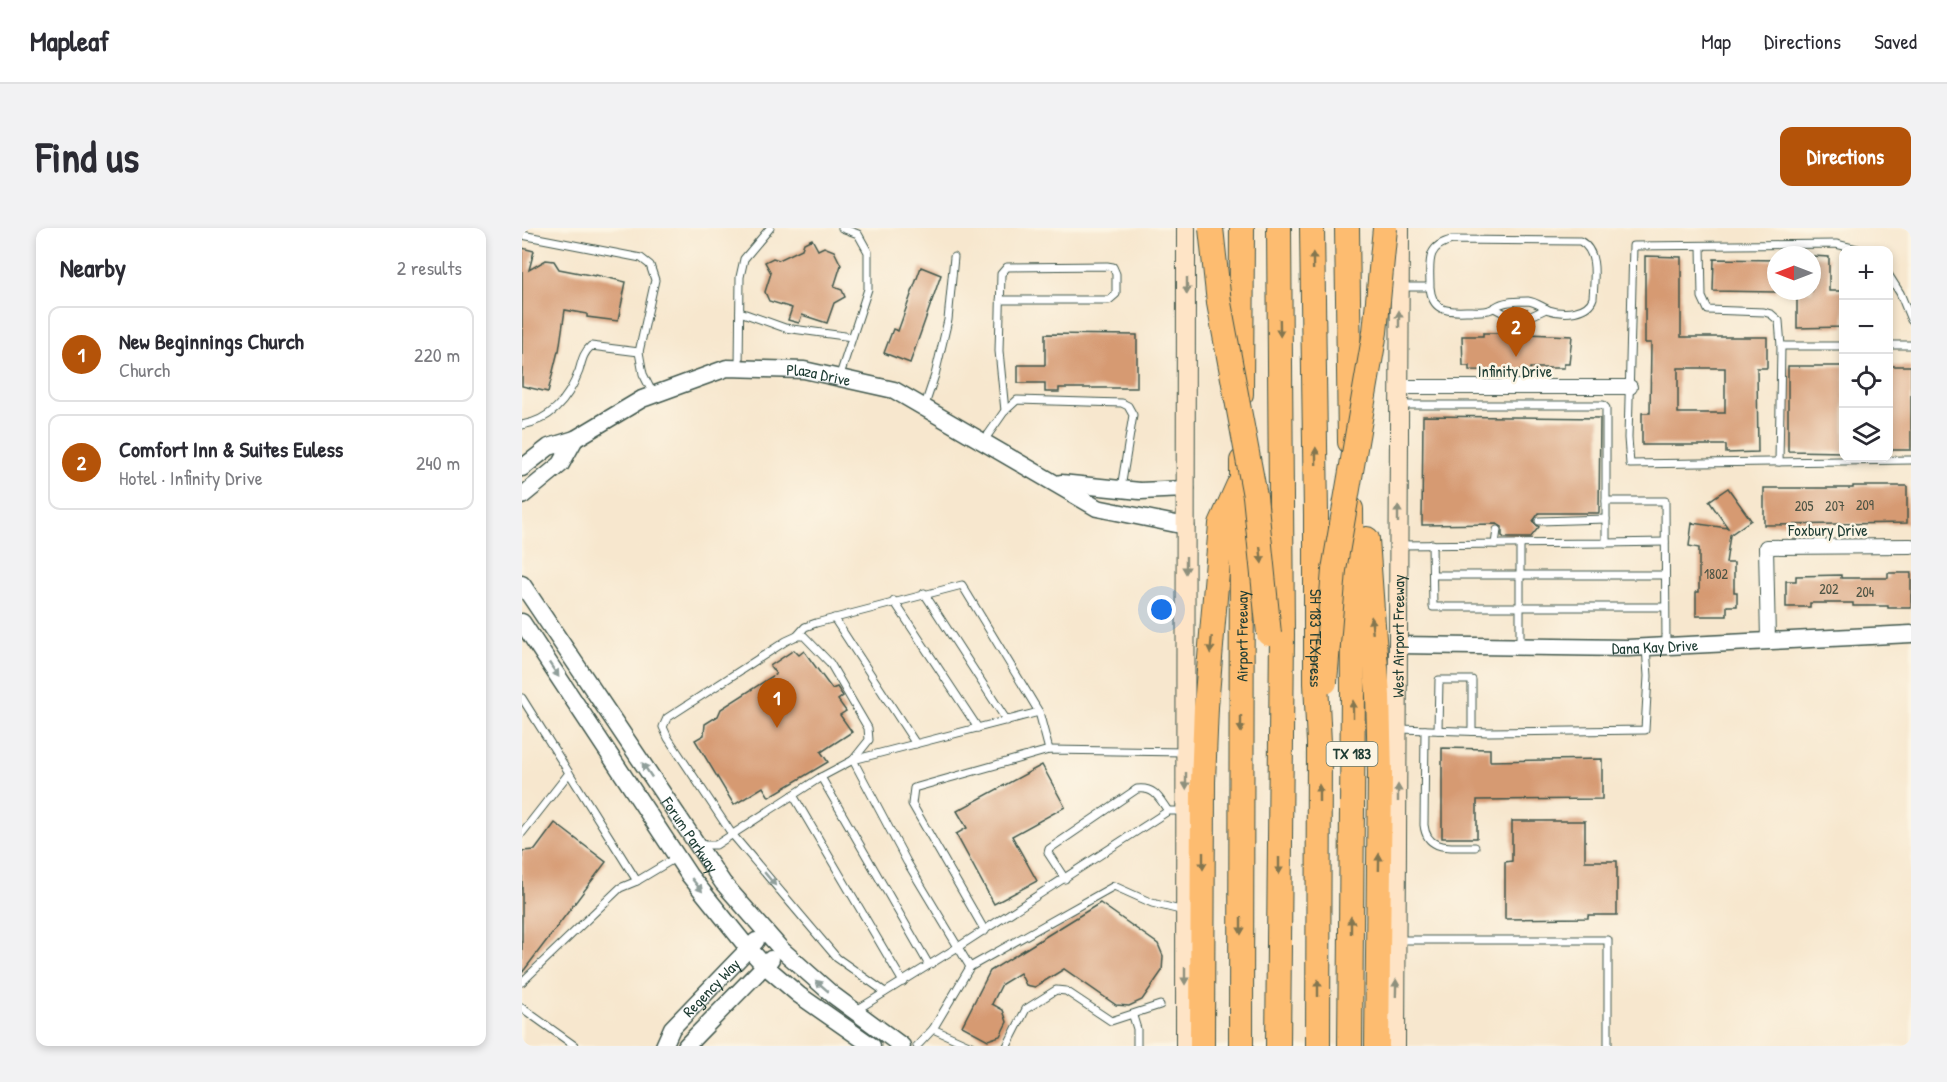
<!DOCTYPE html>
<html lang="en">
<head>
<meta charset="utf-8">
<style>
  body { margin:0; font-family:"Patrick Hand",sans-serif; background:#f2f2f3; color:#2b2b33 }
  .controls { position:absolute; right:18px; top:18px; display:grid; overflow:hidden; border-radius:12px; box-shadow:0 3px 9px #0003 }
  .controls button { width:54px; height:54px; display:grid; place-items:center; padding:0; border:0; border-bottom:2px solid #e1e1e2; background:#fff; color:#2b2b33; font:30px sans-serif }
  .compass { position:absolute; left:1245px; top:18px; width:54px; height:54px; border-radius:50%; background:#fff; box-shadow:0 3px 9px #0003; rotate:270deg }
  .you { position:absolute; left:640px; top:382px; width:21px; height:21px; margin:-15px; border:4px solid #fff; border-radius:50%; background:#1a73e8; box-shadow:0 0 0 9px #1a73e833 }
  .badge { display:grid; place-items:center; width:39px; height:39px; border-radius:50%; background:#b45309; color:#fff; font-size:20px; font-weight:700 }
  .pin { position:absolute; translate:-50% -50px; filter:drop-shadow(0 2px 3px #0008) }
  .pin::after { content:''; position:absolute; top:32px; width:21px; height:18px; background:inherit; clip-path:polygon(0 0,100% 0,50% 100%) }
  .list { margin:0; padding:0; list-style:none }
  h2 { display:flex; justify-content:space-between; align-items:center; height:78px; margin:0; padding:0 24px; font-size:26px }
  h2 small { font-size:20px; font-weight:400; color:#7c7c81 }
  .list li { display:grid; grid-template-columns:39px 1fr auto; gap:18px; align-items:center; box-sizing:border-box; height:96px; margin:0 12px 12px; padding:0 12px; border:2px solid #e1e1e2; border-radius:12px }
  .list b { display:block; font-size:22px; white-space:nowrap }
  .list p { margin:0; font-size:20px; white-space:nowrap; color:#7c7c81 }
  .list em { font-size:20px; font-style:normal; color:#7c7c81 }
  .icon { flex:none; width:33px; height:33px; fill:none; stroke:currentColor; stroke-width:2; stroke-linecap:round; stroke-linejoin:round }
  .map { position:relative; flex:none; width:1389px; height:818px; overflow:hidden; border-radius:12px }
  header { display:flex; align-items:center; gap:36px; box-sizing:border-box; height:84px; padding:0 30px; background:#fff; border-bottom:2px solid #e1e1e2 }
  header strong { font-size:28px }
  nav { display:flex; gap:33px; margin-inline-start:auto; font-size:21px }
  .intro { display:flex; align-items:center; justify-content:space-between; box-sizing:border-box; height:144px; padding:0 36px }
  h1 { margin:0; font-size:42px }
  .button { padding:15px 27px; border-radius:12px; background:#b45309; color:#fff; font-size:21px; font-weight:700 }
  main { display:flex; gap:36px; padding:0 36px }
  aside { flex:1; background:#fff; border-radius:12px; box-shadow:0 3px 9px #0003 }
  .map>svg:first-child { display:block }
</style>
</head>
<body>
<header>
<strong>Mapleaf</strong>
<nav><a>Map</a><a>Directions</a><a>Saved</a></nav>
</header>
<div class="intro"><h1>Find us</h1><a class="button">Directions</a></div>
<main>
<aside>
<h2>Nearby<small>2 results</small></h2>
<ul class="list">
<li><span class="badge">1</span><div><b>New Beginnings Church</b><p>Church</p></div><em>220 m</em></li>
<li><span class="badge">2</span><div><b>Comfort Inn &amp; Suites Euless</b><p>Hotel · Infinity Drive</p></div><em>240 m</em></li>
</ul>
</aside>
<div class="map">
<svg width="1389" height="818" viewBox="0 0 1389 818">
  <rect width="100%" height="100%" fill="#fcf5e5"/>
  <filter id="ink" filterUnits="userSpaceOnUse"><feTurbulence type="fractalNoise" baseFrequency=".0167" numOctaves="2"/><feDisplacementMap in="SourceGraphic" scale="12" xChannelSelector="R" yChannelSelector="G"/><feConvolveMatrix kernelMatrix="1 2 1 2 8 2 1 2 1" color-interpolation-filters="sRGB"/></filter>
  <filter id="wash" filterUnits="userSpaceOnUse"><feTurbulence type="fractalNoise" baseFrequency=".008" numOctaves="4" result="noise"/><feDisplacementMap in="SourceGraphic" scale="24" xChannelSelector="R" yChannelSelector="G"/><feGaussianBlur stdDeviation="1.35" result="paint"/><feColorMatrix in="noise" values="0 0 0 0 0 0 0 0 0 0 0 0 0 0 0 0 0 1.4 0 .05"/><feComposite in="paint" operator="in"/></filter>
  <g filter="url(#wash)">
    <rect width="100%" height="100%" fill="#f7e7ce"/>
    <g id="blocks">
      <g fill="#d69a72" fill-rule="evenodd">
        <polygon points="290,11 296,22 302,19 312,23 319,37 312,59 320,62 323,69 312,75 305,95 280,87 277,95 266,92 270,80 247,73 243,64 249,45 243,34 251,30 257,32 280,21 282,15"/>
        <polygon points="0,20 12,23 7,42 24,32 32,33 37,41 73,48 74,47 104,54 96,93 65,89 65,86 43,82 37,123 36,123 26,164 0,158"/>
        <path d="M1123,28L1159,29V109H1245V140H1235L1236,224L1204,225V217H1120V185H1128L1129,115H1123ZM1156,140H1203V185H1156Z"/>
        <polygon points="1290,28 1307,29 1307,63 1322,63 1322,99 1275,100 1275,63 1290,63"/>
        <polygon points="1192,31 1254,32 1254,64 1191,63"/>
        <polygon points="399,39 419,47 388,135 362,125 371,101 376,103"/>
        <polygon points="991,81 1005,81 999,90 1001,94 1005,96 1006,106 1050,108 1047,136 1042,136 1042,140 1008,140 1008,143 947,142 947,138 941,138 940,108 961,108 961,105 990,105 991,96 994,94 997,90"/>
        <polygon points="523,106 615,107 615,160 537,160 537,164 523,164 523,155 496,155 496,137 523,137"/>
        <polygon points="1266,138 1322,138 1322,224 1266,223"/>
        <rect x="1366" y="138" width="23" height="84"/>
        <polygon points="901,188 1078,190 1077,285 1017,285 1011,293 1013,296 1017,299 1008,310 983,310 980,308 980,299 975,296 900,297"/>
        <polygon points="1331,258 1385,258 1385,295 1242,297 1242,260 1331,260"/>
        <polygon points="1206,260 1229,292 1208,307 1204,335 1212,335 1212,364 1215,364 1215,378 1205,378 1205,388 1174,388 1174,364 1177,364 1177,320 1167,318 1170,295 1206,300 1187,273"/>
        <polygon points="1366,345 1389,345 1389,380 1366,380 1366,378 1331,378 1331,375 1288,375 1288,379 1264,379 1264,353 1274,353 1274,348 1319,347 1319,350 1366,350"/>
        <polygon points="272,422 277,427 282,423 310,461 315,459 321,468 316,472 324,483 318,487 330,504 299,524 306,534 247,569 241,559 212,577 173,512 182,507 183,496 196,488 199,481 254,446 248,438"/>
        <polygon points="920,520 968,521 968,533 1080,531 1080,571 955,572 955,610 920,610"/>
        <polygon points="520,537 543,579 490,608 515,653 472,676 434,606 445,600 435,583"/>
        <polygon points="990,593 1063,593 1063,633 1095,633 1095,687 1066,687 1066,690 983,691 983,634 990,633"/>
        <polygon points="33,595 84,634 0,745 0,623 13,622"/>
        <polygon points="578,675 636,716 641,728 640,743 620,772 607,778 594,777 542,741 513,759 504,757 498,745 480,756 470,776 481,782 485,794 478,808 466,812 440,798 468,743"/>
      </g>
    </g>
  </g>
  <g filter="url(#ink)">
    <use href="#blocks" fill-opacity="0" stroke="#3f564b" stroke-width="1.5"/>
    <g fill="none" stroke-linecap="round" stroke-linejoin="round">
      <defs>
        <g id="service">
          <polyline points="0,7 119,30 128,37 133,52 117,124 121,146 131,166"/>
          <polyline points="1179,18 1180,69 1186,82 1242,84 1249,86 1257,93 1259,118 1257,234"/>
          <polyline points="1339,22 1314,16 1111,18 1106,210 1108,236 1389,232"/>
          <polyline points="1366,46 1378,65 1389,92"/>
          <path d="M880,59H908C910,82 923,84 944,83C951,83 960,84 967,82C971,81 974,78 979,76C986,73 998,73 1006,73C1014,74 1020,79 1027,82C1042,87 1066,85 1071,70C1072,51 1077,23 1058,13L930,12C903,18 908,36 908,59"/>
          <polyline points="478,72 587,72 594,66 594,46 591,39 585,38 485,39 479,46 477,123 483,183"/>
          <polyline points="972,80 991,90"/>
          <polyline points="218,84 263,100 330,109"/>
          <polyline points="1005,90 1024,81"/>
          <polyline points="1366,117 1389,117"/>
          <polyline points="1259,118 1322,118"/>
          <polyline points="217,140 218,49 222,31 248,0"/>
          <polyline points="317,150 346,61 346,24 336,6 320,0"/>
          <polyline points="402,180 413,147 426,92 432,29"/>
          <path d="M0,197C29,192 47,170 57,143C60,133 61,125 69,118L117,124"/>
          <polyline points="461,214 482,184 495,172 600,175 606,178 611,187 599,260"/>
          <polyline points="1084,273 1143,273 1144,417"/>
          <polyline points="1017,293 1084,291"/>
          <polyline points="1084,315 1143,314"/>
          <polyline points="910,316 911,379 1143,379"/>
          <polyline points="973,316 975,302"/>
          <polyline points="998,316 998,418"/>
          <polyline points="878,317 1084,315 1084,180 1081,177 879,177"/>
          <polyline points="911,347 1143,347"/>
          <polyline points="402,365 485,493"/>
          <polyline points="372,373 456,500"/>
          <polyline points="312,390 394,516"/>
          <polyline points="275,408 283,399 294,395 440,357 517,484"/>
          <polyline points="0,470 115,653 155,629"/>
          <polyline points="878,501 967,504 1123,502 1126,448 1124,419"/>
          <path d="M903,502L902,597C905,625 931,618 953,619"/>
          <polyline points="916,502 917,452 950,452 950,503"/>
          <polyline points="331,532 347,512 346,500 308,435 282,408 275,408 264,413 145,490 141,499 146,510 210,606 315,730 363,764"/>
          <polyline points="331,532 385,634 436,719 646,583 661,583"/>
          <polyline points="299,549 407,737"/>
          <polyline points="271,567 381,754"/>
          <polyline points="0,605 47,545"/>
          <polyline points="178,617 194,617 299,549 331,532 517,484 527,522"/>
          <path d="M543,651L526,625L527,621L615,561C633,559 637,570 646,583"/>
          <polyline points="463,703 390,576 392,560 527,522 663,524"/>
          <polyline points="875,712 1086,712 1086,818"/>
          <polyline points="448,739 592,658 630,675 662,683"/>
          <polyline points="0,754 98,660 115,653"/>
          <polyline points="0,780 53,818"/>
          <polyline points="333,783 436,719 448,739 411,801 449,818"/>
          <polyline points="611,788 615,801 615,818"/>
          <polyline points="395,818 411,801"/>
          <polyline points="485,818 504,781 534,762 544,763 589,793 638,777"/>
        </g>
        <g id="minor">
          <polyline points="877,159 1108,159"/>
          <polyline points="1246,412 1244,319 1389,318"/>
        </g>
        <g id="tertiary">
          <path id="s1" d="M0,240L27,219L53,211L120,171L205,140L282,142L372,162L575,280L664,298"/>
          <polyline points="539,255 618,263 664,261"/>
          <polyline points="0,268 39,236 53,211"/>
          <path id="s2" d="M0,356L201,655L259,721L311,767L380,818"/>
          <polyline points="0,394 167,647 221,714 242,737 277,767 350,818"/>
          <path id="s3" d="M875,417L1106,420L1389,406"/>
          <path id="s4" d="M142,818L150,800L234,713"/>
          <polyline points="164,818 249,731"/>
        </g>
        <g id="secondary">
          <polyline points="663,818 664,0"/>
          <path id="s5" d="M874,818L878,0"/>
        </g>
        <g id="motorway">
          <path id="s6" d="M790,0L794,287V455L797,515L796,818"/>
          <polyline points="825,0 828,214"/>
          <polyline points="719,166 720,0"/>
          <polyline points="845,311 856,468 858,545 855,818"/>
          <polyline points="680,818 681,554 684,479 699,296 716,258"/>
          <path id="s7" d="M719,818L720,233"/>
          <polyline points="756,818 760,406 757,0"/>
          <polyline points="828,818 831,461 829,281"/>
        </g>
      </defs>
      <use href="#service" stroke="#3f564b" stroke-width="9"/>
      <use href="#minor" stroke="#3f564b" stroke-width="16"/>
      <use href="#tertiary" stroke="#3f564b" stroke-width="19"/>
      <use href="#secondary" stroke="#3f564b" stroke-width="20"/>
      <use href="#motorway" stroke="#3f564b" stroke-width="26"/>
      <use href="#service" stroke="#fff" stroke-width="7"/>
      <use href="#minor" stroke="#fff" stroke-width="14"/>
      <use href="#tertiary" stroke="#fff" stroke-width="16"/>
      <use href="#secondary" stroke="#fee4c6" stroke-width="18"/>
      <use href="#motorway" stroke="#fdbc70" stroke-width="24"/>
      <defs>
        <g id="motorway-bridge">
          <polyline points="689,0 697,75 733,268 747,406"/>
          <polyline points="803,454 812,342 853,104 863,0"/>
        </g>
      </defs>
      <use href="#motorway-bridge" stroke="#3f564b" stroke-width="26" stroke-linecap="butt"/>
      <use href="#motorway-bridge" stroke="#fdbc70" stroke-width="24"/>
    </g>
    <defs><path id="oneway-solid" d="M-6-.8H1V-3.2L6.5 0L1 3.2V.8H-6Z" transform="scale(1.5)"/></defs>
    <g fill="#83764f">
      <use href="#oneway-solid" transform="translate(791 33) rotate(-91)"/>
      <use href="#oneway-solid" transform="translate(758 100) rotate(89)"/>
      <use href="#oneway-solid" transform="translate(794 228) rotate(-91)"/>
      <use href="#oneway-solid" transform="translate(739 327) rotate(84)"/>
      <use href="#oneway-solid" transform="translate(850 397) rotate(-95)"/>
      <use href="#oneway-solid" transform="translate(689 417) rotate(95)"/>
      <use href="#oneway-solid" transform="translate(831 481) rotate(-90)"/>
      <use href="#oneway-solid" transform="translate(719 496) rotate(90)"/>
      <use href="#oneway-solid" transform="translate(797 565) rotate(-90)"/>
      <use href="#oneway-solid" transform="translate(681 633) rotate(90)"/>
      <use href="#oneway-solid" transform="translate(857 634) rotate(-89)"/>
      <use href="#oneway-solid" transform="translate(757 638) rotate(90)"/>
      <use href="#oneway-solid" transform="translate(829 697) rotate(-90)"/>
      <use href="#oneway-solid" transform="translate(719 698) rotate(90)"/>
      <use href="#oneway-solid" transform="translate(796 760) rotate(-90)"/>
    </g>
    <g fill="#8e907d">
      <use href="#oneway-solid" transform="translate(665 58) rotate(90)"/>
      <use href="#oneway-solid" transform="translate(877 91) rotate(-90)"/>
      <use href="#oneway-solid" transform="translate(876 286) rotate(-90)"/>
      <use href="#oneway-solid" transform="translate(664 337) rotate(90)"/>
      <use href="#oneway-solid" transform="translate(664 553) rotate(90)"/>
      <use href="#oneway-solid" transform="translate(876 565) rotate(-90)"/>
      <use href="#oneway-solid" transform="translate(663 748) rotate(90)"/>
      <use href="#oneway-solid" transform="translate(874 760) rotate(-89)"/>
    </g>
    <g fill="#8f9e9a">
      <use href="#oneway-solid" transform="translate(32 442) rotate(56)"/>
      <use href="#oneway-solid" transform="translate(125 542) rotate(-124)"/>
      <use href="#oneway-solid" transform="translate(248 651) rotate(50)"/>
      <use href="#oneway-solid" transform="translate(175 657) rotate(51)"/>
      <use href="#oneway-solid" transform="translate(300 758) rotate(-139)"/>
    </g>
  </g>
  <g text-anchor="middle" stroke-width="5" stroke-linejoin="round" paint-order="stroke">
    <g font-size="14" fill="#4d5444">
      <text x="1343" y="282">209</text>
      <text x="1282" y="283">205</text>
      <text x="1313" y="283">207</text>
      <text x="1194" y="351">1802</text>
      <text x="1307" y="366">202</text>
      <text x="1343" y="369">204</text>
    </g>
    <rect fill="#fcf5e5" stroke="#617469" stroke-width="1.5" x="804.5" y="514" width="51" height="24" rx="4.5"/>
    <g font-size="15" font-weight="bold" fill="#1f3d34">
      <text x="830" y="531">TX 183</text>
    </g>
    <g font-size="16" fill="#1f3d34" stroke="#fcf5e5">
      <text x="993" y="149">Infinity Drive</text>
      <text dy="6" stroke="none"><textPath href="#s1" startOffset="322">Plaza Drive</textPath></text>
      <text x="1306" y="308">Foxbury Drive</text>
      <text dy="6" stroke="none"><textPath href="#s7" startOffset="410">Airport Freeway</textPath></text>
      <text dy="6" stroke="none"><textPath href="#s6" startOffset="410">SH 183 TEXpress</textPath></text>
      <text dy="6" stroke="none"><textPath href="#s5" startOffset="410">West Airport Freeway</textPath></text>
      <text dy="6" stroke="none"><textPath href="#s3" startOffset="258">Dana Kay Drive</textPath></text>
      <text dy="6" stroke="none"><textPath href="#s2" startOffset="302">Forum Parkway</textPath></text>
      <text dy="6" stroke="none"><textPath href="#s4" startOffset="76">Regency Way</textPath></text>
    </g>
  </g>
</svg>
<div class="controls">
<button>+</button>
<button>−</button>
<button><svg class="icon" aria-label="locate" viewBox="0 0 24 24"><circle cx="12" cy="12" r="6"/><path d="M12 2v4M12 18v4M2 12h4M18 12h4"/></svg></button>
<button><svg class="icon" aria-label="layers" viewBox="0 0 24 24"><path d="M12 4l9 5-9 5-9-5zM3 14l9 5 9-5"/></svg></button>
</div>
<svg class="compass" viewBox="-18 -18 36 36"><path d="M0-13l5 13h-10z" fill="#e53935"/><path d="M0 13l5-13h-10z" fill="#7c7c81"/></svg>
<div class="you"></div>
<div class="pin badge" style="left:255px;top:500px">1</div>
<div class="pin badge" style="left:994px;top:129px">2</div>
</div>
</main>
</body>
</html>
